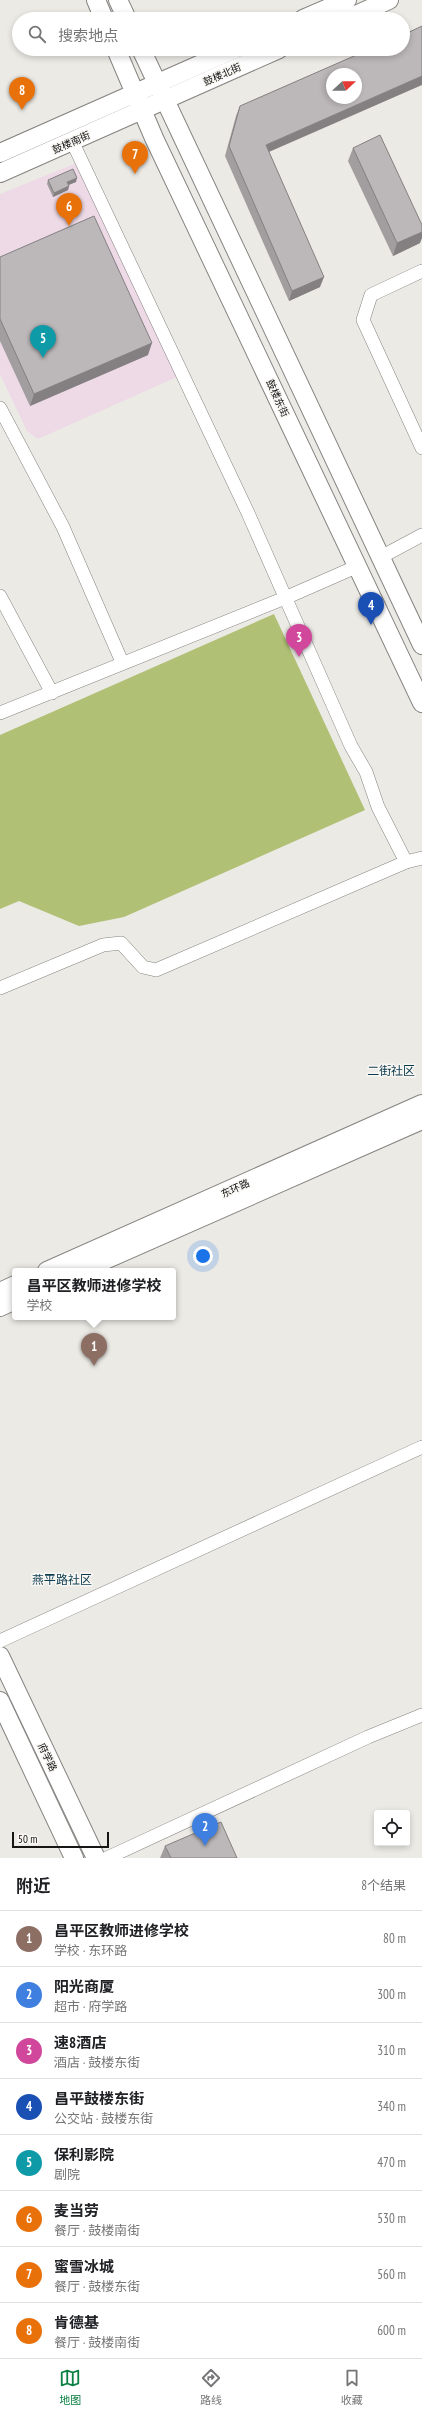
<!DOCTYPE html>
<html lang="zh">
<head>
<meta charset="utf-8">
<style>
  body { margin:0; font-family:"PT Sans Narrow","Noto Sans SC",sans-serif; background:#f2f2f2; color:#202124 }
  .controls { position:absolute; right:12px; bottom:12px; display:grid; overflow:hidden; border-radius:4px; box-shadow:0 2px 6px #0003 }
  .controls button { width:36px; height:36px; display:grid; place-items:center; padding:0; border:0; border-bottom:1px solid #e0e0e0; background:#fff; color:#202124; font:20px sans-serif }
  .compass { position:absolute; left:326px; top:68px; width:36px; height:36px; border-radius:50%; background:#fff; box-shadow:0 2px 6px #0003; rotate:68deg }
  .scale { position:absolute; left:12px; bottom:10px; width:97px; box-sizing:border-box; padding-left:4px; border:2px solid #161514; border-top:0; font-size:11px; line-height:14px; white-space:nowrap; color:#161514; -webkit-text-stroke:3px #f9f7f3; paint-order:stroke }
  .you { position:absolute; left:203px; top:1256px; width:14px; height:14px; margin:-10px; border:3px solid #fff; border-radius:50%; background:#1a73e8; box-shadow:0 0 0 6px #1a73e833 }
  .badge { display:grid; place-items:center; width:26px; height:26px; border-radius:50%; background:#0b8043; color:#fff; font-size:13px; font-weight:700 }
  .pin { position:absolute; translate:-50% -33px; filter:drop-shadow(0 1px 2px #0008) }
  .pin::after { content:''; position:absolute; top:21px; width:14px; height:12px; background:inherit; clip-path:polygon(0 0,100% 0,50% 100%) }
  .popup { position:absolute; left:12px; top:1268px; width:164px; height:52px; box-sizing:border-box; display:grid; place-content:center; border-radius:4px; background:#fff; filter:drop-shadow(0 1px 3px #0005); font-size:13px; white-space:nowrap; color:#757577 }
  .popup b { font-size:15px; color:#202124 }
  .popup::after { content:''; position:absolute; left:50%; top:100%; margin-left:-8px; border:8px solid transparent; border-top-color:#fff }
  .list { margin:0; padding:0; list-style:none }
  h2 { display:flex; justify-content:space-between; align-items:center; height:52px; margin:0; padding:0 16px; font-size:17px }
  h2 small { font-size:13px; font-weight:400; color:#757577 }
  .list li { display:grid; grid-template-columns:26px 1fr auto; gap:12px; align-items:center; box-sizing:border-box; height:56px; padding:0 16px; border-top:1px solid #e0e0e0 }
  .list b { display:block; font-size:15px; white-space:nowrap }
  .list p { margin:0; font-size:13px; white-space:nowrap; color:#757577 }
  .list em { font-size:13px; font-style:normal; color:#757577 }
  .icon { flex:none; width:22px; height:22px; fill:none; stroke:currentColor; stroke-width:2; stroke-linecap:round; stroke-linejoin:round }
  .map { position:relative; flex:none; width:422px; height:1858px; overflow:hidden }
  .search { position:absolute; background:#fff; box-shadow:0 2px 6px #0003; left:12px; right:12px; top:12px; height:44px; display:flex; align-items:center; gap:10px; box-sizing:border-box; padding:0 14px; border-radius:22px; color:#757577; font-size:15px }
  .sheet { height:500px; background:#fff }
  nav { display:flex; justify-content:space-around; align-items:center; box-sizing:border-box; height:56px; border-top:1px solid #e0e0e0; background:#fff; font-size:11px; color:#757577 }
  nav a { display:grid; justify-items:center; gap:2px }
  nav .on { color:#0b8043 }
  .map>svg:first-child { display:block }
</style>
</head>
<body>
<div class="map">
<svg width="422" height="1858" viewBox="0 0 422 1858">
  <rect width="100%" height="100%" fill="#eceae5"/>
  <polygon fill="#eed9e7" points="79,162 179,376 38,439 27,431 0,374 0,194"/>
  <polygon fill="#b0c075" points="274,614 365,810 124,917 79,926 19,901 0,909 0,735"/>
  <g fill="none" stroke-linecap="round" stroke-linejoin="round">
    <defs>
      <g id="street">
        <polyline points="72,141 248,513 351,746 366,772 378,807 406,862"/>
        <polyline points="422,271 371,295 363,320 422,448"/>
        <polyline points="0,408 63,527 122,662"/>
        <polyline points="381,557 422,535"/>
        <polyline points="0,596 52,693"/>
        <polyline points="0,713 285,598 358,566"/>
        <polyline points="0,988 103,945 121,943 143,967 156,970 406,862 422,858"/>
        <polyline points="0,1641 422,1447"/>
        <polyline points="107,1858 368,1737 422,1715"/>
      </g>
      <g id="secondary">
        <polyline points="96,0 104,19"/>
        <polyline points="118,0 127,19"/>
        <polyline points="303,19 347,0"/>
        <polyline points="347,19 389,0"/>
        <polyline points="116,49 154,138 422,703"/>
        <polyline points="141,49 422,645"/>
        <polyline points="0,153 235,49"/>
        <polyline points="0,173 279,49"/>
        <polyline points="47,1271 422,1104"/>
        <polyline points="80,1271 422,1120"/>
        <polyline points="0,1292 15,1285"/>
        <polyline points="0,1307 15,1300"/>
        <polyline points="0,1656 96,1858"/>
        <polyline points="0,1701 74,1858"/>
      </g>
    </defs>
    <use href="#street" stroke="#868481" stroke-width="14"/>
    <use href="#secondary" stroke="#868481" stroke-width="20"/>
    <use href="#street" stroke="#fff" stroke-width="13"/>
    <use href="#secondary" stroke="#fff" stroke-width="18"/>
  </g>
  <g fill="#a29d9e">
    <polygon points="240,106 269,152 320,287 289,301 225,156 236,116"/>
    <polygon points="353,148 420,243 393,256 348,161"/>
    <polygon points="48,180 76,182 68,185 69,186 68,190 53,197 47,184"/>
    <polygon points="0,257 148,355 30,406 0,341"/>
    <polygon points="165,1846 237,1858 160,1858"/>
  </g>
  <g fill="#848081">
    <polygon points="422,76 422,85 262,155 266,145"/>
    <polygon points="77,178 76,182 66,186 67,182"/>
    <polygon points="69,186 68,190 53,197 54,193"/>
    <polygon points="422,232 422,238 420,243 393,256 397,243"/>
    <polygon points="324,277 320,287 289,301 292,291"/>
    <polygon points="152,343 148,355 30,406 34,394"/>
  </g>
  <g fill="#bcb7b8" stroke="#848081" fill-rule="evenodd">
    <path d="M422,26V76L266,145L324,277L292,291L229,146L240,106L370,49H403V35ZM332,74H356V98H332Z"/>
    <polygon points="380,135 422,225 422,232 397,243 353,148"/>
    <polygon points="73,169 77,178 67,182 69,186 54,193 48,180"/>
    <polygon points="94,216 152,343 34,394 0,319 0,257"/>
    <polygon points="221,1822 237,1858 171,1858 165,1846"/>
  </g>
  <g text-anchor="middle" stroke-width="3" stroke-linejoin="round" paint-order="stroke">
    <g font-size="10" fill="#161514" stroke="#f9f7f3">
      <text transform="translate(222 74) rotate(-24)" y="4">鼓楼北街</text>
      <text transform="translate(71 142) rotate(-24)" y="4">鼓楼南街</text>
      <text transform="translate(278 398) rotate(65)" y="4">鼓楼东街</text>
      <text transform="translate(235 1188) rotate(-24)" y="4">东环路</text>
      <text transform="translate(48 1757) rotate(64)" y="4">府学路</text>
    </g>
    <g font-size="12" fill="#0a3a4e" stroke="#f9f7f3">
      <text x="391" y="1075">二街社区</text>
      <text x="62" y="1584">燕平路社区</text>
    </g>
  </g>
</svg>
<div class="controls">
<button><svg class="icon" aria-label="locate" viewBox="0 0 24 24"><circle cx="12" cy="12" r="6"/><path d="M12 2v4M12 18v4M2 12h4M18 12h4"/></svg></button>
</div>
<svg class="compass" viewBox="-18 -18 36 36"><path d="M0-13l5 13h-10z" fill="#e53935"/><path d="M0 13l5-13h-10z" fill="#757577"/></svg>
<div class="scale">50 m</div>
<div class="you"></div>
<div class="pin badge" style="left:94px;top:1366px;background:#8d6e63">1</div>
<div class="popup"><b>昌平区教师进修学校</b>学校</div>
<div class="pin badge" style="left:205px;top:1846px;background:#3f7fe0">2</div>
<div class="pin badge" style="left:299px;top:657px;background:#d1479c">3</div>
<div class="pin badge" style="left:371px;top:625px;background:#1a4fb4">4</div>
<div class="pin badge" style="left:43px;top:358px;background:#0f9aa8">5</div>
<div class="pin badge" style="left:69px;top:226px;background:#e8710a">6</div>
<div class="pin badge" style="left:135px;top:174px;background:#e8710a">7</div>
<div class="pin badge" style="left:22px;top:110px;background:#e8710a">8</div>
<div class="search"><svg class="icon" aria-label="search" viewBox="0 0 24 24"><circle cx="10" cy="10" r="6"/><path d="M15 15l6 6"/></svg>搜索地点</div>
</div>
<section class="sheet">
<h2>附近<small>8个结果</small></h2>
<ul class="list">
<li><span class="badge" style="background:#8d6e63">1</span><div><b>昌平区教师进修学校</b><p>学校 · 东环路</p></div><em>80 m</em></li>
<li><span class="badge" style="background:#3f7fe0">2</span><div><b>阳光商厦</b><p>超市 · 府学路</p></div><em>300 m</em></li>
<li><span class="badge" style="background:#d1479c">3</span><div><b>速8酒店</b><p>酒店 · 鼓楼东街</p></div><em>310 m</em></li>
<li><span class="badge" style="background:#1a4fb4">4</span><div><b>昌平鼓楼东街</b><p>公交站 · 鼓楼东街</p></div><em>340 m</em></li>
<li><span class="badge" style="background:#0f9aa8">5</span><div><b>保利影院</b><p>剧院</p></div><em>470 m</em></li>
<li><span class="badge" style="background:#e8710a">6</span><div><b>麦当劳</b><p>餐厅 · 鼓楼南街</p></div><em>530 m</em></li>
<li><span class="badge" style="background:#e8710a">7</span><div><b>蜜雪冰城</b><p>餐厅 · 鼓楼东街</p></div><em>560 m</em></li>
<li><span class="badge" style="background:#e8710a">8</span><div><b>肯德基</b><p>餐厅 · 鼓楼南街</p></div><em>600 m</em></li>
</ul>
</section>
<nav>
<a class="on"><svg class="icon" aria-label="map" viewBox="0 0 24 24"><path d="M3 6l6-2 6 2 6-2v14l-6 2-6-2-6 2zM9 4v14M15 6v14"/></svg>地图</a>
<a><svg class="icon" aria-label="directions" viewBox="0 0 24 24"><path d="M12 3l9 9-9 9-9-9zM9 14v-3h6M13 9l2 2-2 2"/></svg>路线</a>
<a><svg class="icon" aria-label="saved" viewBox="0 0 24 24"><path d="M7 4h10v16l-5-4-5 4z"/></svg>收藏</a>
</nav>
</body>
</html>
